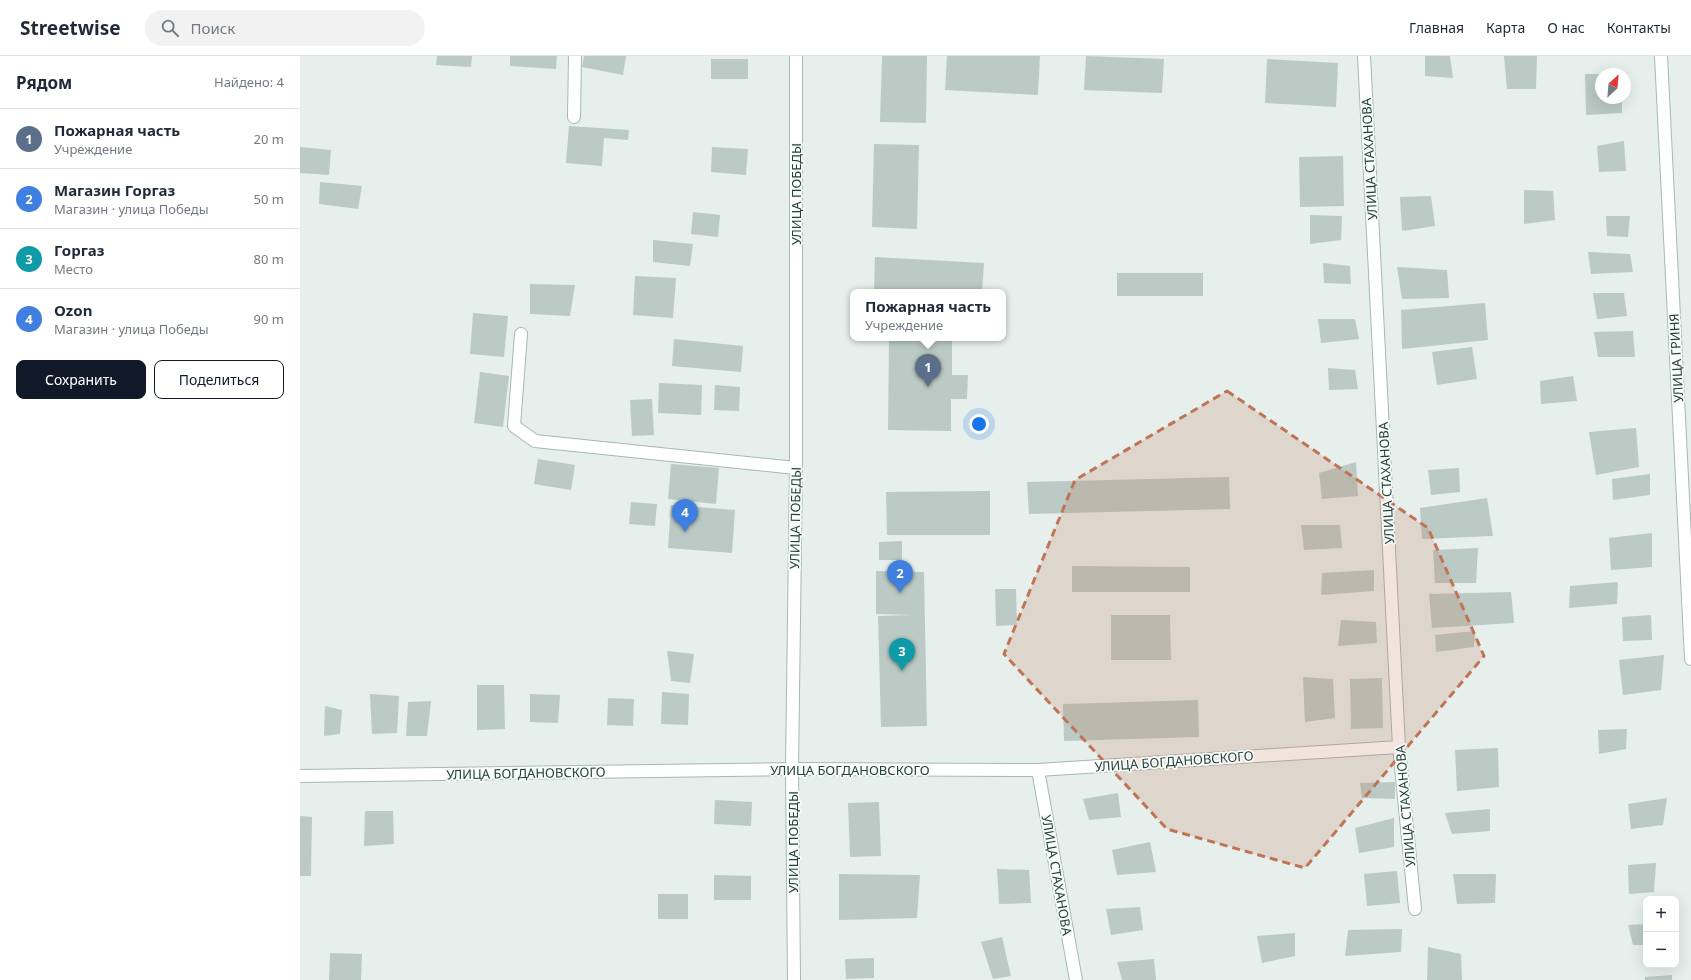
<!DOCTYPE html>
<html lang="ru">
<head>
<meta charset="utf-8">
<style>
  body { margin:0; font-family:"Noto Sans",sans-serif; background:#f2f2f3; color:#1f2937 }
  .controls { position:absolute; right:12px; bottom:12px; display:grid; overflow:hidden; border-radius:8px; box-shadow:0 4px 16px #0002 }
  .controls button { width:36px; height:36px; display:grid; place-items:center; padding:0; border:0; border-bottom:1px solid #e0e1e3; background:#fff; color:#1f2937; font:20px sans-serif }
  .compass { position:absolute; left:1295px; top:12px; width:36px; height:36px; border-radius:50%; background:#fff; box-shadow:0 4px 16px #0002; rotate:26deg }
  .you { position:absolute; left:679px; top:368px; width:14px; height:14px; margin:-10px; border:3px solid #fff; border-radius:50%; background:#1a73e8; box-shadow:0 0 0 6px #1a73e833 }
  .badge { display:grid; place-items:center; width:26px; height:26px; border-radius:50%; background:#111827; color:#fff; font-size:13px; font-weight:700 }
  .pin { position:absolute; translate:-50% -33px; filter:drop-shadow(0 1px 2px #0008) }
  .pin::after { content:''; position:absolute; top:21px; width:14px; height:12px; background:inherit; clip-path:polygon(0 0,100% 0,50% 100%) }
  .popup { position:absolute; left:550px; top:233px; width:156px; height:52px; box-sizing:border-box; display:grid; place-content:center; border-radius:8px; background:#fff; filter:drop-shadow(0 1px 3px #0005); font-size:13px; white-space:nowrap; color:#747a83 }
  .popup b { font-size:15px; color:#1f2937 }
  .popup::after { content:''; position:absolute; left:50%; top:100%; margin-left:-8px; border:8px solid transparent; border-top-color:#fff }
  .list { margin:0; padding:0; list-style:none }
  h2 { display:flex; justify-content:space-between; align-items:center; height:52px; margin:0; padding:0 16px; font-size:17px }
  h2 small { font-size:13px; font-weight:400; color:#747a83 }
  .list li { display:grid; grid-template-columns:26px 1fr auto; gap:12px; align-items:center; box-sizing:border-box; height:60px; padding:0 16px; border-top:1px solid #e0e1e3 }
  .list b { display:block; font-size:15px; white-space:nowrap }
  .list p { margin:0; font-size:13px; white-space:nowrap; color:#747a83 }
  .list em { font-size:13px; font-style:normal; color:#747a83 }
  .actions { display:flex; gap:8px; padding:12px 16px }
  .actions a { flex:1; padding:9px 0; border:1px solid #111827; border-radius:8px; text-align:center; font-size:14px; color:#111827 }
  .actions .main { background:#111827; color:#fff }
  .icon { flex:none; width:22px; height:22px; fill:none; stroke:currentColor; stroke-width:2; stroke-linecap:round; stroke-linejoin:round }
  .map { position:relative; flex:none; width:1391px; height:924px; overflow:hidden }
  header { display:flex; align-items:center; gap:24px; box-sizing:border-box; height:56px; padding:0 20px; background:#fff; border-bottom:1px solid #e0e1e3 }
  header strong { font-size:19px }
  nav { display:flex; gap:22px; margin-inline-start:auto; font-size:14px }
  .search { width:280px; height:36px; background:#f2f2f3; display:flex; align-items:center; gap:10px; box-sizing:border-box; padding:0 14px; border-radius:22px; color:#747a83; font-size:15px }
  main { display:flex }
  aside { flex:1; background:#fff }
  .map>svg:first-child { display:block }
</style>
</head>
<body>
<header>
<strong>Streetwise</strong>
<div class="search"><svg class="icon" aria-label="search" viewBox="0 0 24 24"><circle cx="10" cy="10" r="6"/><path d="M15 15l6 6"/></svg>Поиск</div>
<nav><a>Главная</a><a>Карта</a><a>О нас</a><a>Контакты</a></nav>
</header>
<main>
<aside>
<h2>Рядом<small>Найдено: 4</small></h2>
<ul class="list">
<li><span class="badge" style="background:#5c6f8a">1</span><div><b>Пожарная часть</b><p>Учреждение</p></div><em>20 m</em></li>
<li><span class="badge" style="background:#3f7fe0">2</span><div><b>Магазин Горгаз</b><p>Магазин · улица Победы</p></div><em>50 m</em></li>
<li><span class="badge" style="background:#0f9aa8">3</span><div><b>Горгаз</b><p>Место</p></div><em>80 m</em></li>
<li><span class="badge" style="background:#3f7fe0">4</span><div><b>Ozon</b><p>Магазин · улица Победы</p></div><em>90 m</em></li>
</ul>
<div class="actions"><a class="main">Сохранить</a><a>Поделиться</a></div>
</aside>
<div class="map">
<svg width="1391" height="924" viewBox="0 0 1391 924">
  <rect width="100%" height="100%" fill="#e6efeb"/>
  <g fill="#bbcac4">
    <polygon points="137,0 172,0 171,11 136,9"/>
    <polygon points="210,0 257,0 256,13 210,10"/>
    <polygon points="284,0 326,0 323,19 282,11"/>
    <polygon points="582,0 627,0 626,67 580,66"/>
    <polygon points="647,0 740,0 738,39 645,34"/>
    <polygon points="786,0 864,3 862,37 784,34"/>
    <polygon points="1125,0 1150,0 1153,22 1125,20"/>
    <polygon points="1204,0 1237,0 1236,33 1207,33"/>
    <rect x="411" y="3" width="37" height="20"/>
    <polygon points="967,3 1038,7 1036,51 965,47"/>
    <polygon points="1285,18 1301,18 1301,42 1322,42 1322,57 1286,59"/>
    <polygon points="269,70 329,74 328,84 304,82 302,110 266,107"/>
    <polygon points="1324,85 1326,115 1299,116 1297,90"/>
    <polygon points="574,88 619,89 617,173 572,171"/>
    <polygon points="0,91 31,94 29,119 0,117"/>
    <polygon points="412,91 448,93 446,119 411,116"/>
    <polygon points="1043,100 1044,150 1000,151 999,101"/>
    <polygon points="20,126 62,130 58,153 19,148"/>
    <polygon points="1224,134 1253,135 1255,164 1224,168"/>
    <polygon points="1131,140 1135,170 1102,175 1100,141"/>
    <polygon points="393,156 420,159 418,181 391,178"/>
    <polygon points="1010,159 1042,160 1041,184 1010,188"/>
    <polygon points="1306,160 1330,160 1328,181 1307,180"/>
    <polygon points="353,184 393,188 390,210 353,206"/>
    <polygon points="1288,196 1330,198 1333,216 1291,218"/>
    <polygon points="575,201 684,207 682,236 574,236"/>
    <polygon points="1023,207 1050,210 1051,228 1024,227"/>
    <polygon points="1097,211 1147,214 1149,242 1102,243"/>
    <rect x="817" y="217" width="86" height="23"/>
    <polygon points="335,220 376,222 373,262 333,259"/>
    <polygon points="230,228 275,229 270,260 230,258"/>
    <polygon points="1293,237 1324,237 1327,260 1297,263"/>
    <polygon points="1185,247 1188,284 1102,293 1101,254"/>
    <polygon points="173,257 208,260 204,301 170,298"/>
    <polygon points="1018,263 1055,263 1059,283 1021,287"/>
    <polygon points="1333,275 1335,301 1298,301 1294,276"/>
    <polygon points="589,282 652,282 652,319 668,319 667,343 651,343 651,375 588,374"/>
    <polygon points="374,283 443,290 441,316 372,310"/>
    <polygon points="1172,291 1177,323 1137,329 1132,296"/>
    <polygon points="1028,312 1055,314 1058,333 1029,334"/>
    <polygon points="180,316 209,320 203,371 174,367"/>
    <polygon points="1273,320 1277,345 1241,348 1240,325"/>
    <polygon points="359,327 402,329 401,359 358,357"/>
    <polygon points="415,329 440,331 439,355 414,354"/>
    <polygon points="352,343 354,379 332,380 330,344"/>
    <polygon points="1336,372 1339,411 1296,419 1289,376"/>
    <polygon points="238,403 275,409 271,434 234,428"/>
    <polygon points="1056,406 1058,440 1022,443 1019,417"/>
    <polygon points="371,408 419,412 416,448 368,443"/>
    <polygon points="1159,412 1160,436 1131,439 1128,414"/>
    <polygon points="1350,418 1350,439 1313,444 1312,423"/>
    <polygon points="929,421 930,453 729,458 727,426"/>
    <polygon points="690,435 690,479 587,479 586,436"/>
    <polygon points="1187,442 1193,480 1122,483 1120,452"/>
    <polygon points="331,446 357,448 355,470 329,468"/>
    <polygon points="371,449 435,454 432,497 368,492"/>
    <polygon points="1001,469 1040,469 1042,492 1004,494"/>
    <polygon points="1352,477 1352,511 1311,514 1309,482"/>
    <polygon points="602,485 602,504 579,504 579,486"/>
    <polygon points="1178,492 1176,527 1135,527 1133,494"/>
    <polygon points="772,510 890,511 890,536 772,536"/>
    <polygon points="1074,514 1074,535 1021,539 1022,517"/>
    <polygon points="576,515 624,516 627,670 581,671 578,560 614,559 576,558"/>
    <polygon points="1318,526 1317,548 1269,552 1270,530"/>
    <polygon points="695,533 716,533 717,569 696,570"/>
    <polygon points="1211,536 1214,567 1132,572 1129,538"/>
    <polygon points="811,559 870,559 871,604 811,604"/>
    <polygon points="1351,559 1352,584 1323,585 1322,561"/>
    <polygon points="1041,564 1076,566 1077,587 1038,590"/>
    <polygon points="1175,575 1174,591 1136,596 1135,579"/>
    <polygon points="367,595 394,598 390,627 371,625"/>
    <polygon points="1364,599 1361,634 1323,639 1319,604"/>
    <polygon points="1003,621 1033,623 1035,662 1005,666"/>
    <polygon points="1082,622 1083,672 1051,673 1050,623"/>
    <polygon points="177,629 204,629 205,673 177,674"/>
    <polygon points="362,636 389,638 388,669 361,668"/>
    <polygon points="70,638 99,640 97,677 72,678"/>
    <polygon points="230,638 260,639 258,667 230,666"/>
    <polygon points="308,642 334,643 333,670 307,669"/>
    <polygon points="898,644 899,681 764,685 763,648"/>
    <polygon points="131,645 127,680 106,680 108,646"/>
    <polygon points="25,650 42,654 40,678 24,680"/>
    <polygon points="1327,673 1326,693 1299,698 1298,674"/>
    <polygon points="1198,692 1199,731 1157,735 1155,694"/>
    <polygon points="1095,726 1095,743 1062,742 1060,727"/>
    <polygon points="818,737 821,761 789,764 783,743"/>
    <polygon points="1367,742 1363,769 1331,773 1328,748"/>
    <polygon points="415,744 452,746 451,770 414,768"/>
    <polygon points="579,746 581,800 550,801 548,747"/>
    <polygon points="1190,753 1190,775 1152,778 1145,757"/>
    <polygon points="65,755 93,755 94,788 64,790"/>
    <polygon points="0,760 12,761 11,820 0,820"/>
    <polygon points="1094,762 1094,791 1059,797 1055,772"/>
    <polygon points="850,786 856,816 817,819 812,794"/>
    <polygon points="1356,807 1354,836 1329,838 1328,809"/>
    <polygon points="697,813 729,814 731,847 699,848"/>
    <polygon points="1097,815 1100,847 1067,850 1064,818"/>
    <polygon points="539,818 620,819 617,862 539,864"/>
    <polygon points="1153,818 1196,818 1195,847 1157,848"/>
    <polygon points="414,819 451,820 451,844 414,844"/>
    <rect x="358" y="838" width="30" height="25"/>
    <polygon points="840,851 843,874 811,879 806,853"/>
    <polygon points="1346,868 1346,889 1333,889 1328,869"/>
    <polygon points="1102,873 1101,896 1045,900 1048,874"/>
    <polygon points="995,877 995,900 962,907 957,880"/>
    <polygon points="702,881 711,920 693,923 681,886"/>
    <polygon points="1128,891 1161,898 1162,924 1127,924"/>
    <polygon points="30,897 62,898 61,924 29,924"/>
    <polygon points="574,902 574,922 546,923 545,903"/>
    <polygon points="854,903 856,924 822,924 817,906"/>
    <polygon points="1372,919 1372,924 1345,924 1345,921"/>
  </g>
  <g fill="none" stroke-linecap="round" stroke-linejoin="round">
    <defs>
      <g id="minor">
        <polyline points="1064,0 1099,691 1115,853"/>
        <polyline points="1361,0 1391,603"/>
        <polyline points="274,61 275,0"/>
        <polyline points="221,278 214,370 235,385 496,412"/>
        <polyline points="738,714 776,924"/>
        <polyline points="0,720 492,713 738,714 1099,691"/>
        <polyline points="494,924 492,713 496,412 496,0"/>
      </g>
    </defs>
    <use href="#minor" stroke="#a8b8b2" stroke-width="14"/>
    <use href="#minor" stroke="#fff" stroke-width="12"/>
  </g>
  <path fill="#c07456" fill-opacity="0.2" stroke="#c07456" stroke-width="3" stroke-dasharray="8 5" stroke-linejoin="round" d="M927,335L1128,472L1184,600L1005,812L867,773L704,598L775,424Z"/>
  <g text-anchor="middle" stroke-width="3.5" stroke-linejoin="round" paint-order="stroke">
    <g font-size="13" fill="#24423a" stroke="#f7fbf9">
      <text transform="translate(1069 103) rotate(-93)" y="5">УЛИЦА СТАХАНОВА</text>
      <text transform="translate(496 138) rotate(-90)" y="5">УЛИЦА ПОБЕДЫ</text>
      <text transform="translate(1376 302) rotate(-93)" y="5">УЛИЦА ГРИНЯ</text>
      <text transform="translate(1086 427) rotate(-93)" y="5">УЛИЦА СТАХАНОВА</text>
      <text transform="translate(495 462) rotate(-89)" y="5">УЛИЦА ПОБЕДЫ</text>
      <text transform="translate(874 705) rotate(-4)" y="5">УЛИЦА БОГДАНОВСКОГО</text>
      <text x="550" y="719">УЛИЦА БОГДАНОВСКОГО</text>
      <text transform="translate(226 717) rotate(-1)" y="5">УЛИЦА БОГДАНОВСКОГО</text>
      <text transform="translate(1105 750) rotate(-95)" y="5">УЛИЦА СТАХАНОВА</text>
      <text transform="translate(493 786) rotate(-90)" y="5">УЛИЦА ПОБЕДЫ</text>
      <text transform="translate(757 819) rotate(80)" y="5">УЛИЦА СТАХАНОВА</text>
    </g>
  </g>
</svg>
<div class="controls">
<button>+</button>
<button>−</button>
</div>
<svg class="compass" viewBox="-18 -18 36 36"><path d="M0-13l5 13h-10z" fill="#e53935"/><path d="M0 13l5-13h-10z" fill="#747a83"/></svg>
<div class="you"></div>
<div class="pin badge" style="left:628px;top:331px;background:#5c6f8a">1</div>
<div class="popup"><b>Пожарная часть</b>Учреждение</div>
<div class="pin badge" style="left:600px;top:537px;background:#3f7fe0">2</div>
<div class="pin badge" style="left:602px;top:615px;background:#0f9aa8">3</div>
<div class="pin badge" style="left:385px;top:476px;background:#3f7fe0">4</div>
</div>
</main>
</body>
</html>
